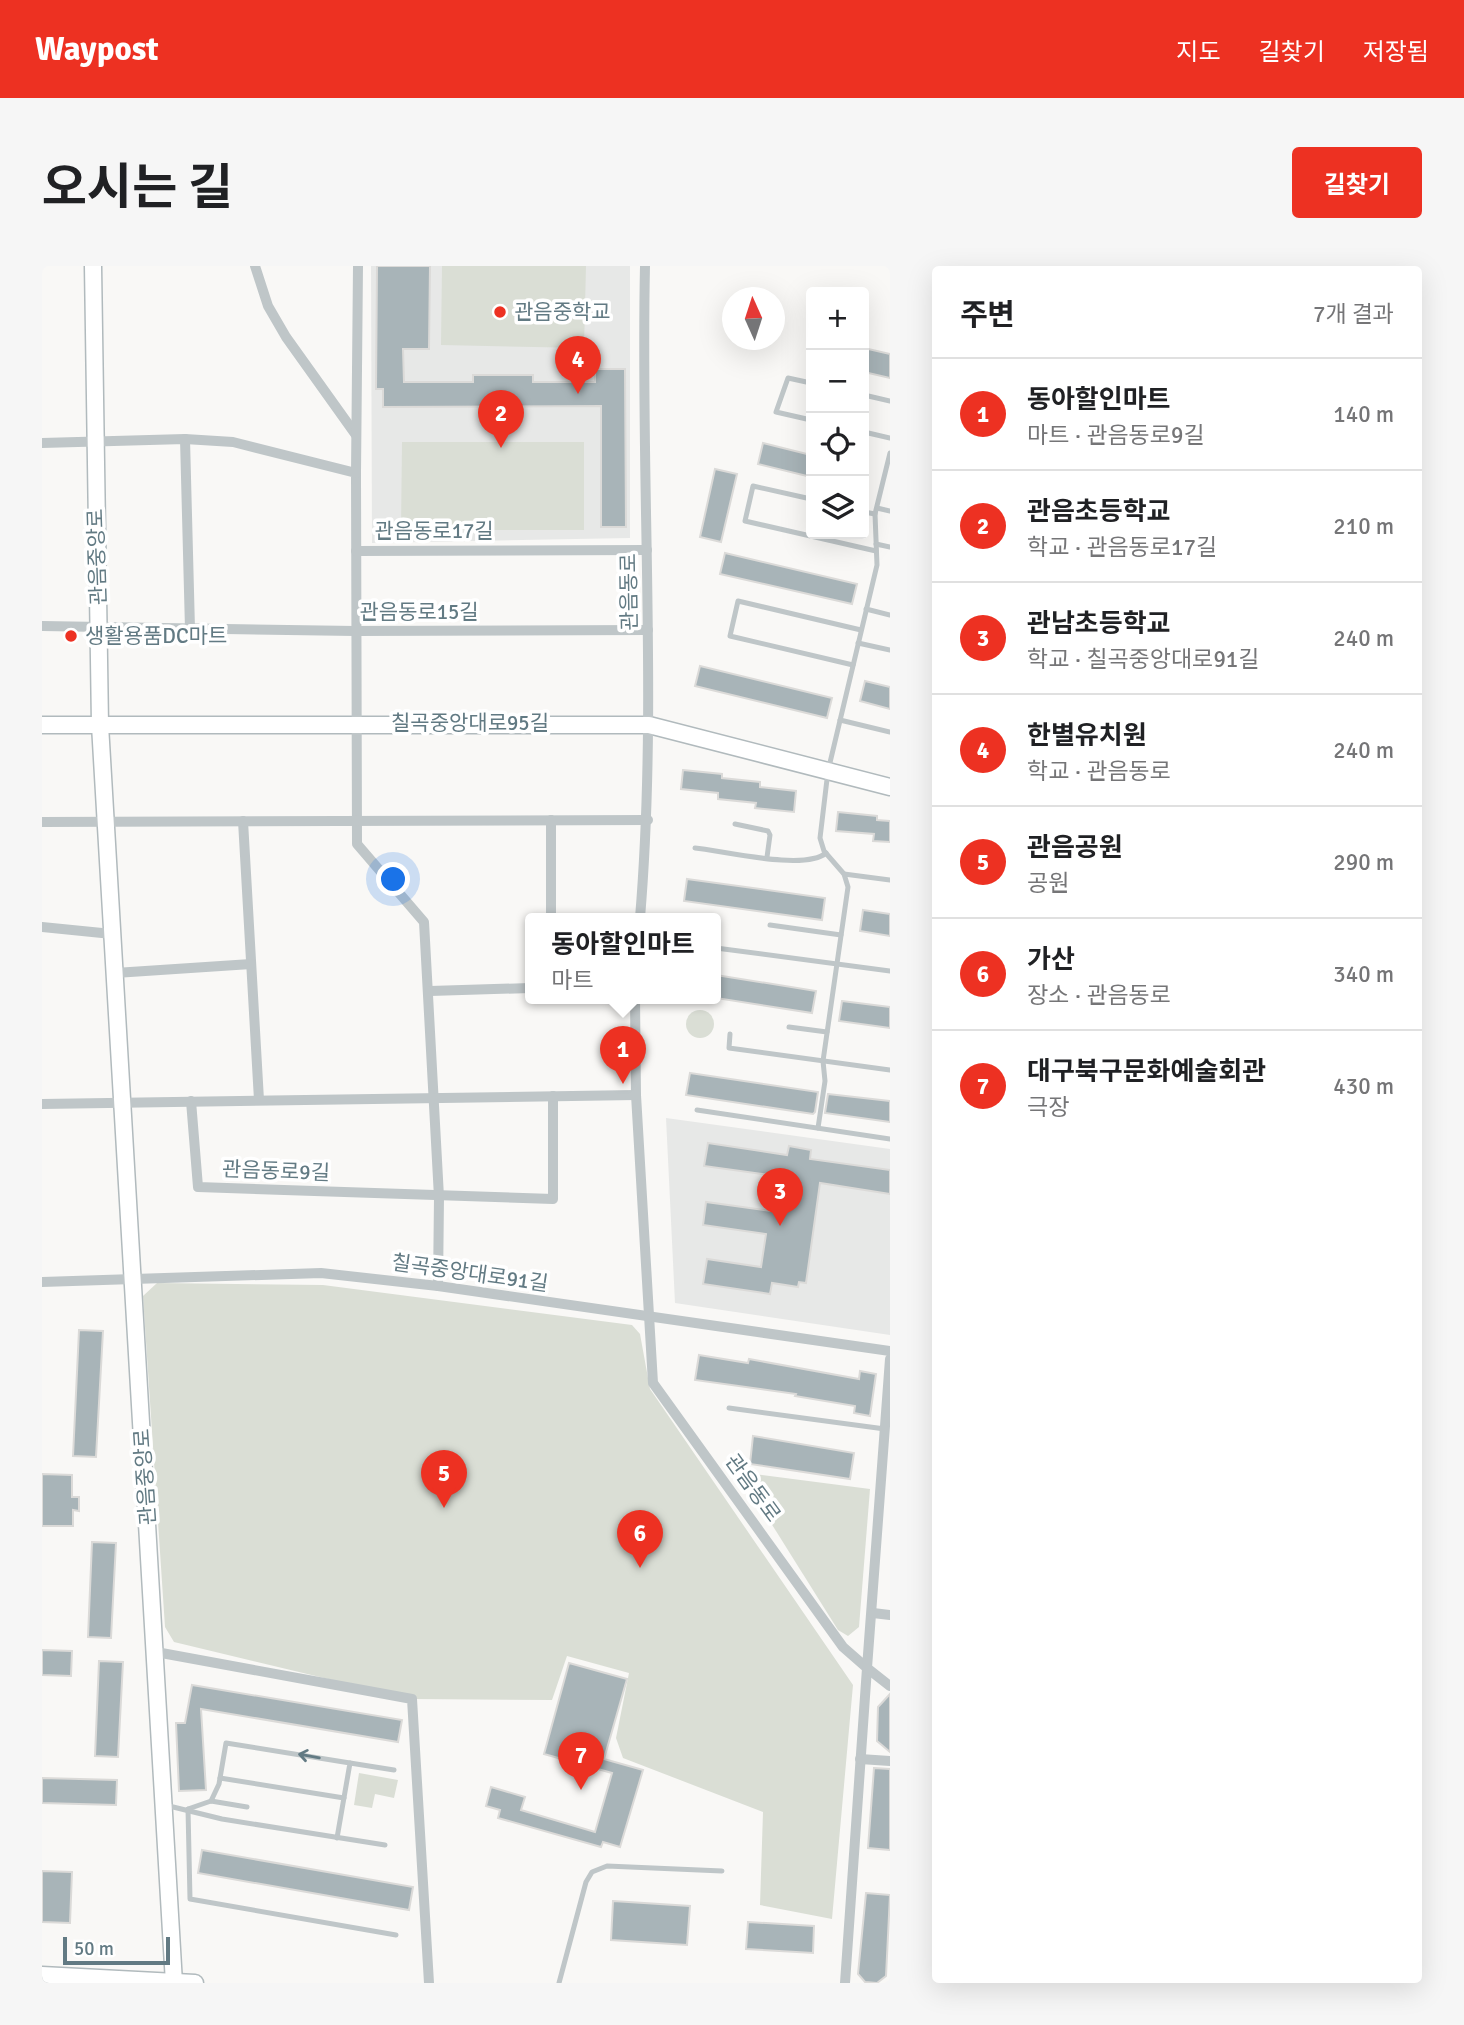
<!DOCTYPE html>
<html lang="ko">
<head>
<meta charset="utf-8">
<style>
  body { margin:0; font-family:Signika,"Noto Sans KR",sans-serif; background:#f6f6f6; color:#202124 }
  .controls { position:absolute; right:21px; top:21px; display:grid; overflow:hidden; border-radius:7px; box-shadow:0 7px 28px #0002 }
  .controls button { width:63px; height:63px; display:grid; place-items:center; padding:0; border:0; border-bottom:2px solid #e0e0e0; background:#fff; color:#202124; font:35px sans-serif }
  .compass { position:absolute; left:680px; top:21px; width:63px; height:63px; border-radius:50%; background:#fff; box-shadow:0 7px 28px #0002; rotate:357deg }
  .scale { position:absolute; left:21px; bottom:18px; width:107px; box-sizing:border-box; padding-left:7px; border:4px solid #627a83; border-top:0; font-size:19px; line-height:24px; white-space:nowrap; color:#627a83; -webkit-text-stroke:5px #fff; paint-order:stroke }
  .you { position:absolute; left:352px; top:614px; width:24px; height:24px; margin:-18px; border:5px solid #fff; border-radius:50%; background:#1a73e8; box-shadow:0 0 0 10px #1a73e833 }
  .badge { display:grid; place-items:center; width:46px; height:46px; border-radius:50%; background:#ed3122; color:#fff; font-size:23px; font-weight:700 }
  .pin { position:absolute; translate:-50% -58px; filter:drop-shadow(0 2px 4px #0008) }
  .pin::after { content:''; position:absolute; top:37px; width:24px; height:21px; background:inherit; clip-path:polygon(0 0,100% 0,50% 100%) }
  .popup { position:absolute; left:483px; top:647px; width:196px; height:91px; box-sizing:border-box; display:grid; place-content:center; border-radius:7px; background:#fff; filter:drop-shadow(0 2px 5px #0005); font-size:23px; white-space:nowrap; color:#757577 }
  .popup b { font-size:26px; color:#202124 }
  .popup::after { content:''; position:absolute; left:50%; top:100%; margin-left:-14px; border:14px solid transparent; border-top-color:#fff }
  .list { margin:0; padding:0; list-style:none }
  h2 { display:flex; justify-content:space-between; align-items:center; height:91px; margin:0; padding:0 28px; font-size:30px }
  h2 small { font-size:23px; font-weight:400; color:#757577 }
  .list li { display:grid; grid-template-columns:46px 1fr auto; gap:21px; align-items:center; box-sizing:border-box; height:112px; padding:0 28px; border-top:2px solid #e0e0e0 }
  .list b { display:block; font-size:26px; white-space:nowrap }
  .list p { margin:0; font-size:23px; white-space:nowrap; color:#757577 }
  .list em { font-size:23px; font-style:normal; color:#757577 }
  .icon { flex:none; width:38px; height:38px; fill:none; stroke:currentColor; stroke-width:2; stroke-linecap:round; stroke-linejoin:round }
  .map { position:relative; flex:none; width:848px; height:1717px; overflow:hidden; border-radius:7px }
  header { display:flex; align-items:center; gap:42px; box-sizing:border-box; height:98px; padding:0 35px; background:#ed3122; color:#fff }
  header strong { font-size:33px }
  nav { display:flex; gap:38px; margin-inline-start:auto; font-size:24px }
  .intro { display:flex; align-items:center; justify-content:space-between; box-sizing:border-box; height:168px; padding:0 42px }
  h1 { margin:0; font-size:49px }
  .button { padding:18px 32px; border-radius:7px; background:#ed3122; color:#fff; font-size:24px; font-weight:700 }
  main { display:flex; gap:42px; padding:0 42px }
  aside { flex:1; background:#fff; border-radius:7px; box-shadow:0 7px 28px #0002 }
  .map>svg:first-child { display:block }
</style>
</head>
<body>
<header>
<strong>Waypost</strong>
<nav><a>지도</a><a>길찾기</a><a>저장됨</a></nav>
</header>
<div class="intro"><h1>오시는 길</h1><a class="button">길찾기</a></div>
<main>
<div class="map">
<svg width="848" height="1717" viewBox="0 0 848 1717">
  <rect width="100%" height="100%" fill="#f9f8f6"/>
  <g fill="#e7e8e7">
    <polygon points="329,0 588,0 588,272 330,277"/>
    <polygon points="624,852 848,883 848,1069 633,1037"/>
  </g>
  <g fill="#daded5">
    <polygon points="400,0 544,0 542,82 399,79"/>
    <polygon points="360,176 542,176 542,264 359,264"/>
    <circle cx="658" cy="758" r="14"/>
    <polygon points="115,1017 281,1019 590,1059 598,1068 608,1123 811,1419 790,1653 718,1639 721,1546 581,1492 574,1472 587,1407 525,1390 510,1434 370,1433 132,1376 123,1361 101,1030"/>
    <polygon points="697,1206 828,1223 817,1361 806,1370 796,1364"/>
    <polygon points="317,1507 356,1514 352,1532 333,1528 330,1542 312,1539"/>
  </g>
  <g fill="#a8b4b8" stroke="#dbdad8" stroke-width="2">
    <polygon points="335,0 388,0 387,83 361,83 362,116 431,116 431,109 491,109 491,116 553,116 553,103 583,103 584,261 559,261 559,140 341,141 341,123 334,123"/>
    <polygon points="822,82 848,88 848,112 822,106"/>
    <polygon points="721,177 769,189 769,211 716,198"/>
    <polygon points="673,203 695,208 679,276 658,271"/>
    <polygon points="683,287 815,318 810,338 678,308"/>
    <polygon points="658,400 790,432 785,452 653,420"/>
    <polygon points="823,415 848,421 848,443 818,435"/>
    <polygon points="641,504 680,508 680,512 718,516 718,521 754,525 752,546 713,542 714,537 676,533 676,527 639,523"/>
    <polygon points="796,546 835,550 835,554 848,555 848,576 831,575 832,568 794,565"/>
    <polygon points="645,613 783,632 780,654 642,635"/>
    <polygon points="821,644 848,648 848,670 818,665"/>
    <polygon points="674,709 774,725 770,747 674,732"/>
    <polygon points="800,735 848,741 848,762 797,755"/>
    <polygon points="648,807 776,826 773,846 771,848 644,829"/>
    <polygon points="786,828 848,835 848,856 783,847"/>
    <polygon points="666,877 745,889 747,880 769,884 768,893 848,904 848,928 778,917 764,1017 757,1016 756,1021 730,1017 728,1028 661,1018 665,993 719,1001 724,968 661,959 664,936 730,945 735,910 662,900"/>
    <polygon points="37,1064 61,1065 54,1191 31,1190"/>
    <polygon points="657,1089 706,1097 707,1093 817,1113 818,1105 834,1108 828,1150 812,1147 813,1140 753,1130 754,1128 653,1114"/>
    <polygon points="711,1170 812,1187 808,1213 708,1198"/>
    <polygon points="0,1208 30,1209 30,1231 37,1231 37,1245 31,1244 31,1260 0,1260"/>
    <polygon points="50,1276 74,1277 69,1372 46,1371"/>
    <polygon points="0,1384 30,1385 29,1410 0,1409"/>
    <polygon points="57,1395 81,1396 76,1491 53,1490"/>
    <polygon points="527,1397 585,1413 562,1493 601,1504 578,1581 561,1576 559,1581 456,1552 458,1544 444,1540 449,1521 483,1531 479,1544 553,1566 570,1507 502,1488"/>
    <polygon points="150,1419 360,1454 356,1476 159,1443 164,1524 137,1525 134,1457 143,1457"/>
    <polygon points="848,1428 848,1486 835,1475 836,1441"/>
    <polygon points="832,1502 848,1503 848,1584 826,1582"/>
    <polygon points="0,1512 75,1514 74,1539 0,1537"/>
    <polygon points="160,1584 371,1621 367,1644 156,1607"/>
    <polygon points="0,1605 30,1606 28,1657 0,1656"/>
    <polygon points="824,1627 848,1629 844,1710 835,1717 823,1716 816,1708"/>
    <polygon points="571,1635 648,1640 645,1679 569,1674"/>
    <polygon points="706,1656 772,1660 771,1687 704,1683"/>
  </g>
  <g fill="none" stroke-linecap="round" stroke-linejoin="round">
    <defs>
      <g id="secondary">
        <polyline points="51,0 58,459 132,1717"/>
        <polyline points="0,459 607,459 848,521"/>
        <polyline points="0,1709 153,1717"/>
      </g>
    </defs>
    <use href="#secondary" stroke="#b1babd" stroke-width="19"/>
    <g stroke="#bfc6c8" stroke-width="5">
      <polyline points="769,117 746,112 734,146 769,154"/>
      <polyline points="822,129 848,135"/>
      <polyline points="822,166 848,172"/>
      <polyline points="769,233 711,220 703,255 834,285"/>
      <polyline points="835,242 848,245"/>
      <polyline points="822,246 833,248"/>
      <polyline points="834,278 848,281"/>
      <polyline points="824,343 848,349"/>
      <polyline points="816,377 848,384"/>
      <polyline points="811,399 688,370 696,335 819,364"/>
      <polyline points="798,454 848,466"/>
      <polyline points="693,558 726,565 728,569 725,591"/>
      <path d="M653,582C682,585 763,605 784,587"/>
      <polyline points="802,608 848,614"/>
      <polyline points="728,659 799,669"/>
      <polyline points="674,682 848,705"/>
      <polyline points="747,761 785,766"/>
      <polyline points="688,768 687,782 848,804"/>
      <polyline points="655,844 848,873"/>
      <polyline points="776,862 783,815 781,795 806,621 802,608 782,585 778,572 786,505 835,299 833,248 848,187"/>
      <polyline points="687,1142 843,1163"/>
      <polyline points="308,1497 352,1504"/>
      <polyline points="178,1512 302,1532"/>
      <polyline points="169,1535 177,1518 184,1477 308,1497 295,1572"/>
      <polyline points="123,1539 180,1553 343,1579"/>
      <polyline points="146,1543 148,1633 354,1669"/>
      <polyline points="146,1543 169,1535 205,1541"/>
      <polyline points="517,1717 544,1616 550,1606 565,1600 680,1605"/>
    </g>
    <g stroke="#bfc6c8" stroke-width="10">
      <polyline points="213,0 226,40 244,71 314,169"/>
      <polyline points="143,173 148,363"/>
      <polyline points="0,177 143,173 191,176 314,207 315,578 382,656 397,931 396,1020"/>
      <polyline points="314,207 316,0"/>
      <polyline points="314,285 605,284"/>
      <polyline points="0,360 313,365 606,364"/>
      <polyline points="201,555 217,834"/>
      <polyline points="0,556 606,554"/>
      <polyline points="509,652 509,554"/>
      <path d="M598,652C616,435 598,217 603,0"/>
      <polyline points="0,661 70,668"/>
      <polyline points="73,707 209,698"/>
      <polyline points="388,725 488,722"/>
      <polyline points="593,732 594,829 611,1117 801,1381 825,1402 803,1717"/>
      <polyline points="149,835 156,921 511,933 511,830"/>
      <polyline points="0,838 594,829"/>
      <polyline points="0,1016 279,1007 396,1020 848,1085"/>
      <polyline points="848,1093 825,1402 848,1420"/>
      <polyline points="831,1347 848,1349"/>
      <polyline points="114,1386 370,1433 387,1717"/>
      <polyline points="818,1493 848,1495"/>
    </g>
    <use href="#secondary" stroke="#fff" stroke-width="16"/>
  </g>
  <defs><path id="oneway-shaft" d="M-6 0H5M1.5-3L5.5 0L1.5 3" fill="none" stroke-width="1.6" stroke-linecap="round" stroke-linejoin="round" transform="scale(1.75)"/></defs>
  <use stroke="#627a83" href="#oneway-shaft" transform="translate(267 1490) rotate(-170)"/>
  <g fill="#ed3122" stroke="#fff" stroke-width="2.5">
    <circle cx="458" cy="46" r="7"/>
    <circle cx="29" cy="370" r="7"/>
  </g>
  <g text-anchor="middle" stroke-width="7" stroke-linejoin="round" paint-order="stroke">
    <g font-size="21" fill="#627a83" stroke="#fff" text-anchor="start">
      <text x="472" y="53">관음중학교</text>
      <text x="43" y="377">생활용품DC마트</text>
    </g>
    <g font-size="21" fill="#627a83" stroke="#fff">
      <text x="392" y="272">관음동로17길</text>
      <text transform="translate(55 291) rotate(-92)" y="7">관음중앙로</text>
      <text transform="translate(587 326) rotate(-91)" y="7">관음동로</text>
      <text x="377" y="353">관음동로15길</text>
      <text x="428" y="464">칠곡중앙대로95길</text>
      <text transform="translate(234 905) rotate(2)" y="7">관음동로9길</text>
      <text transform="translate(428 1007) rotate(8)" y="7">칠곡중앙대로91길</text>
      <text transform="translate(103 1211) rotate(-94)" y="7">관음중앙로</text>
      <text transform="translate(711 1222) rotate(54)" y="7">관음동로</text>
    </g>
  </g>
</svg>
<div class="controls">
<button>+</button>
<button>−</button>
<button><svg class="icon" aria-label="locate" viewBox="0 0 24 24"><circle cx="12" cy="12" r="6"/><path d="M12 2v4M12 18v4M2 12h4M18 12h4"/></svg></button>
<button><svg class="icon" aria-label="layers" viewBox="0 0 24 24"><path d="M12 4l9 5-9 5-9-5zM3 14l9 5 9-5"/></svg></button>
</div>
<svg class="compass" viewBox="-18 -18 36 36"><path d="M0-13l5 13h-10z" fill="#e53935"/><path d="M0 13l5-13h-10z" fill="#757577"/></svg>
<div class="scale">50 m</div>
<div class="you"></div>
<div class="pin badge" style="left:581px;top:818px">1</div>
<div class="popup"><b>동아할인마트</b>마트</div>
<div class="pin badge" style="left:459px;top:182px">2</div>
<div class="pin badge" style="left:738px;top:960px">3</div>
<div class="pin badge" style="left:536px;top:128px">4</div>
<div class="pin badge" style="left:402px;top:1242px">5</div>
<div class="pin badge" style="left:598px;top:1302px">6</div>
<div class="pin badge" style="left:539px;top:1524px">7</div>
</div>
<aside>
<h2>주변<small>7개 결과</small></h2>
<ul class="list">
<li><span class="badge">1</span><div><b>동아할인마트</b><p>마트 · 관음동로9길</p></div><em>140 m</em></li>
<li><span class="badge">2</span><div><b>관음초등학교</b><p>학교 · 관음동로17길</p></div><em>210 m</em></li>
<li><span class="badge">3</span><div><b>관남초등학교</b><p>학교 · 칠곡중앙대로91길</p></div><em>240 m</em></li>
<li><span class="badge">4</span><div><b>한별유치원</b><p>학교 · 관음동로</p></div><em>240 m</em></li>
<li><span class="badge">5</span><div><b>관음공원</b><p>공원</p></div><em>290 m</em></li>
<li><span class="badge">6</span><div><b>가산</b><p>장소 · 관음동로</p></div><em>340 m</em></li>
<li><span class="badge">7</span><div><b>대구북구문화예술회관</b><p>극장</p></div><em>430 m</em></li>
</ul>
</aside>
</main>
</body>
</html>
